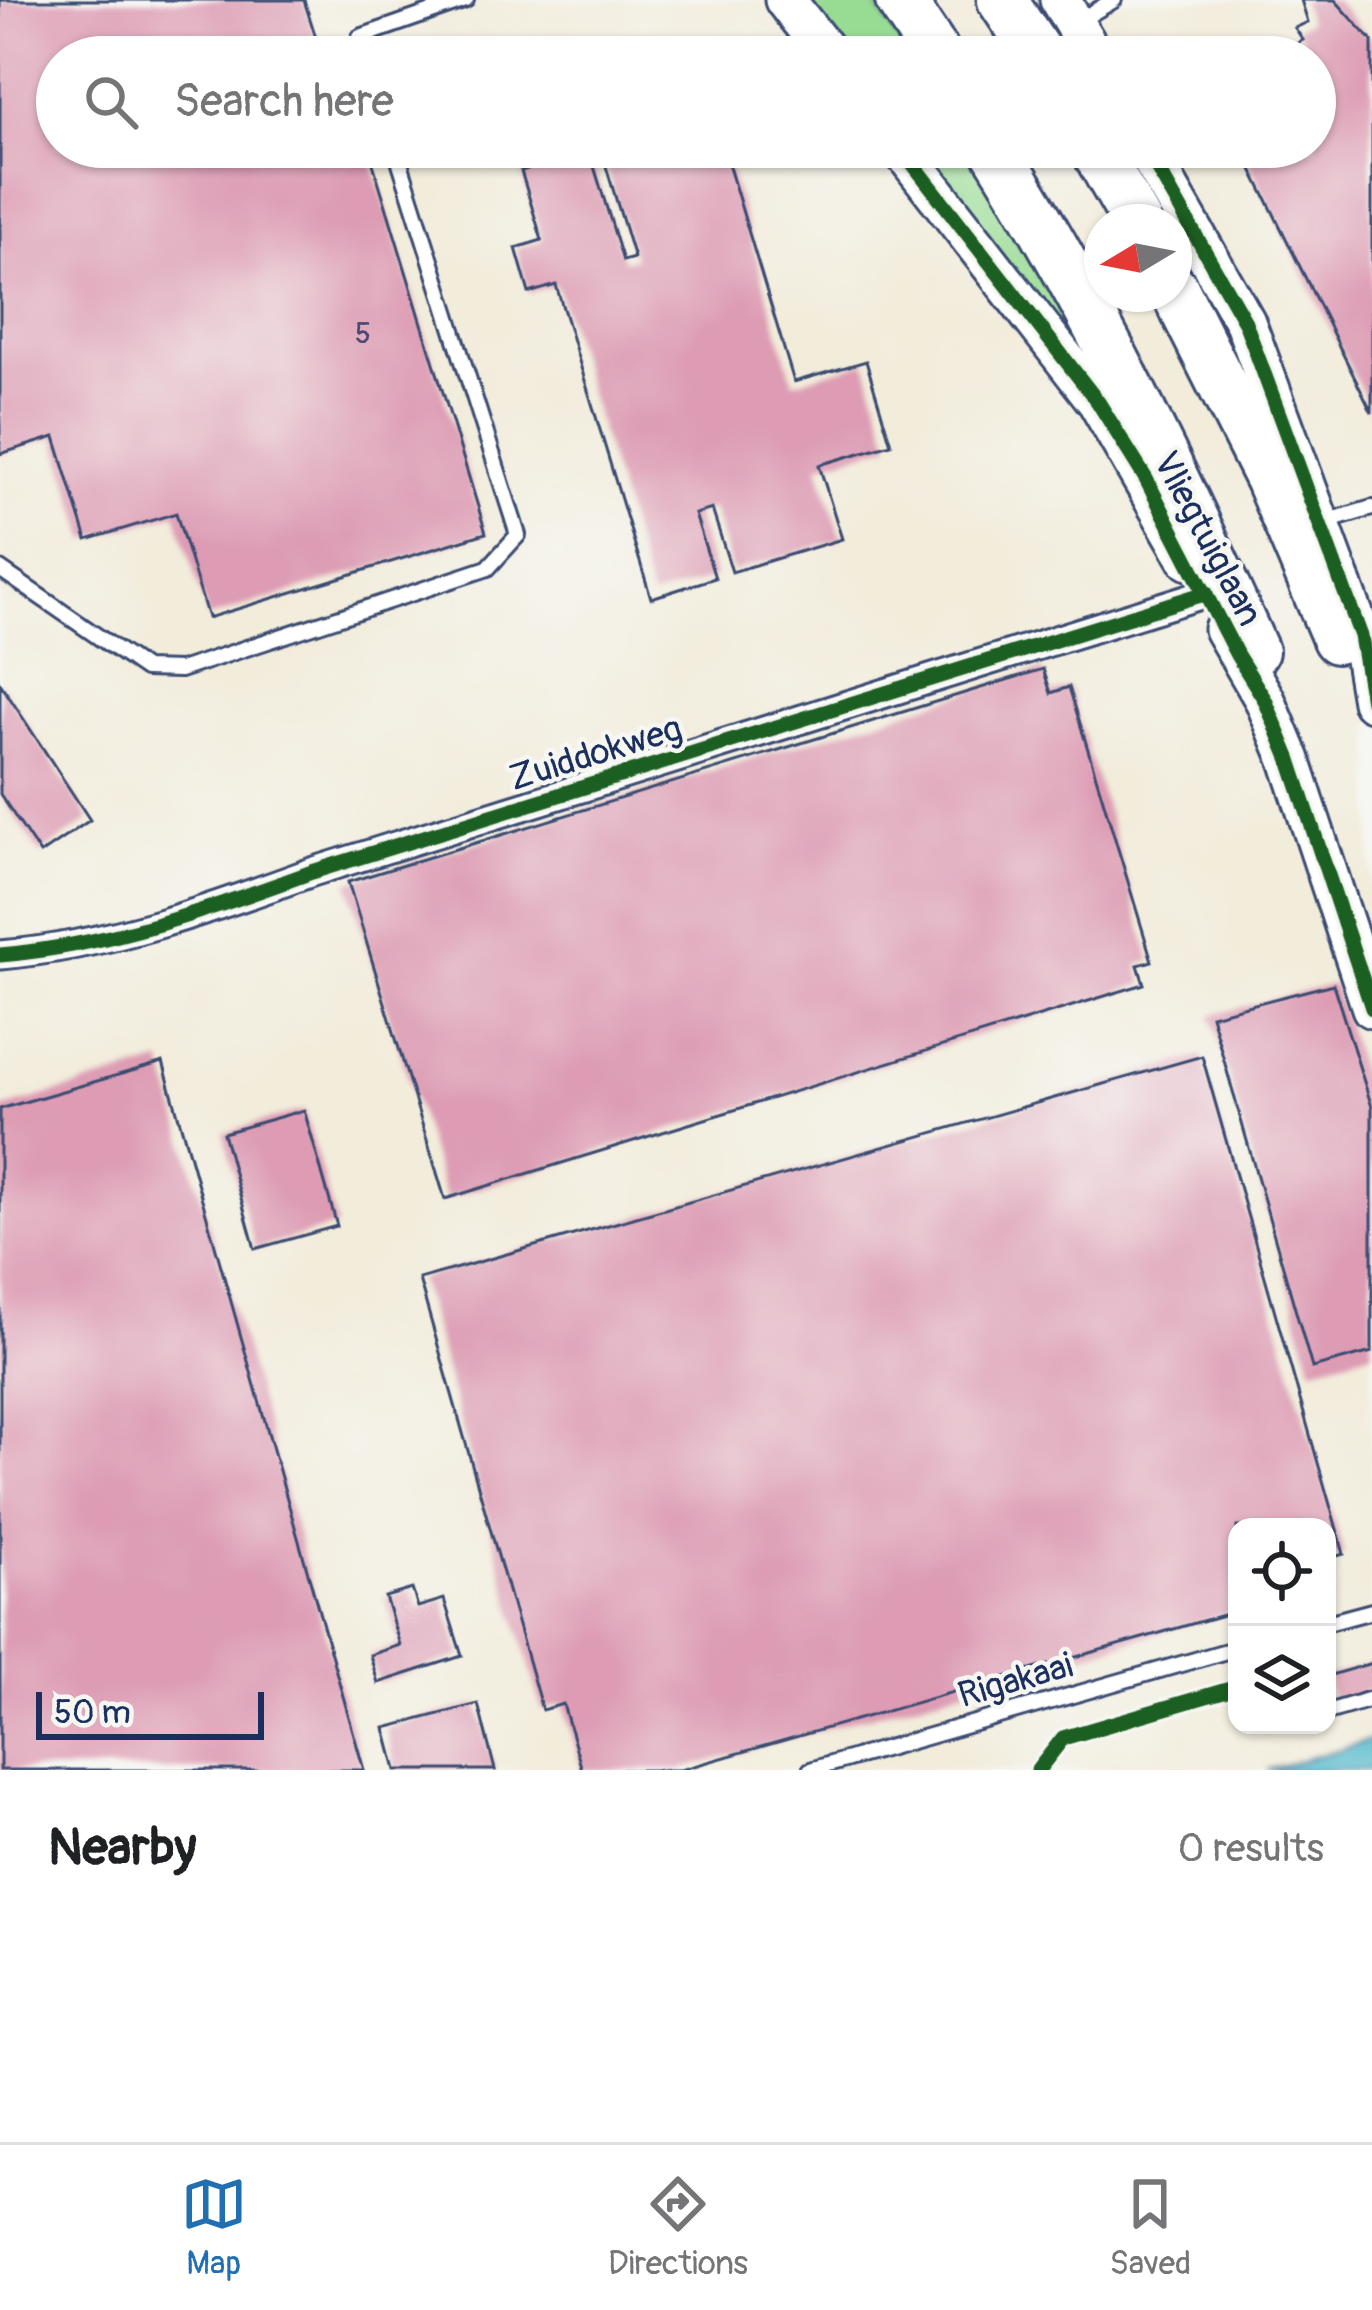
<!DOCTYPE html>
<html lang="en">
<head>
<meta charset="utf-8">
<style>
  body { margin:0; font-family:Pangolin,sans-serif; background:#f2f2f2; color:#202124 }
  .controls { position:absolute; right:36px; bottom:36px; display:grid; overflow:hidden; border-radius:24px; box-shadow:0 3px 9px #0004 }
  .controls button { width:108px; height:108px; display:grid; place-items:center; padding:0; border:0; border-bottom:3px solid #e0e0e0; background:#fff; color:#202124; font:60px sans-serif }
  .compass { position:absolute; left:1084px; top:204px; width:108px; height:108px; border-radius:50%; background:#fff; box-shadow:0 3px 9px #0004; rotate:260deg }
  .scale { position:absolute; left:36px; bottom:30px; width:228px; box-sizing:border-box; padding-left:12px; border:6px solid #1b2f5e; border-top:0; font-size:33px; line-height:42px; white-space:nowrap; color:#1b2f5e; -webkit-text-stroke:9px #f6f6f2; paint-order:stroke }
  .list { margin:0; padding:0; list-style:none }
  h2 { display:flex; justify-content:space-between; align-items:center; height:156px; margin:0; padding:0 48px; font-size:51px }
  h2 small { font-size:39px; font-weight:400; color:#757577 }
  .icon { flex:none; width:66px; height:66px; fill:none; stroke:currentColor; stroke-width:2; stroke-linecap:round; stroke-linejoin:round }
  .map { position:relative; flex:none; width:1372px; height:1770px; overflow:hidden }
  .search { position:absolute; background:#fff; box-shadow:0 3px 9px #0004; left:36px; right:36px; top:36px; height:132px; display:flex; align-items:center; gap:30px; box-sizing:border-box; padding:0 42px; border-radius:66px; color:#757577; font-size:45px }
  .sheet { height:372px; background:#fff }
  nav { display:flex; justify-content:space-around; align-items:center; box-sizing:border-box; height:168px; border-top:3px solid #e0e0e0; background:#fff; font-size:33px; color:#757577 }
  nav a { display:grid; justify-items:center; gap:6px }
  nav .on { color:#1f6fb2 }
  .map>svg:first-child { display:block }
</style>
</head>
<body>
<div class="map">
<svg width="1372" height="1770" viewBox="0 0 1372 1770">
  <rect width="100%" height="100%" fill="#f6f6f2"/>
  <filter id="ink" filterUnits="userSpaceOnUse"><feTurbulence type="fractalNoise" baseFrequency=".00833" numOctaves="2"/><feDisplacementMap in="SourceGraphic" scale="24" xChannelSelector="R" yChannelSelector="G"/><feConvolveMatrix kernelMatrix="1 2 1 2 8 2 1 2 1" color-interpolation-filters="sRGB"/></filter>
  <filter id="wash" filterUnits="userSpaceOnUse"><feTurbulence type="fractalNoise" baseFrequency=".004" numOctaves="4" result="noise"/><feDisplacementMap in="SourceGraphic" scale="48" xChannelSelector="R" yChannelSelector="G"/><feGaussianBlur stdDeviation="2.7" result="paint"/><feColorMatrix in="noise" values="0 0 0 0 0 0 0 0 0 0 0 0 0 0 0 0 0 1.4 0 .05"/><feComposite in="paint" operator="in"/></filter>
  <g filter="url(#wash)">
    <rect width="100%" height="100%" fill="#f2ecdb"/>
    <g fill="#98dc94" stroke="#5a8679" stroke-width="3">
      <polygon points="799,0 873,0 910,57 843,57"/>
      <polygon points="913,147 966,147 1143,442"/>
    </g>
    <polygon fill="#4db7ca" stroke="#347394" stroke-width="3" points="1372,1740 1372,1770 1267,1770"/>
    <g id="blocks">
      <g fill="#dd9cb4">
        <polygon points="0,0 304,0 317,41 272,57 57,57 57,147 368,147 486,533 208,618 176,513 87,540 55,437 0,454"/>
        <polygon points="1301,0 1335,0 1372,41 1372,413 1241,147 1315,147 1315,57 1272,57 1303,40 1295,28 1308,22"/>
        <polygon points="611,147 723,147 794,382 866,361 891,444 819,465 842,539 732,572 712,509 695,514 715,578 651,598 556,285 529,293 516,248 542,240 521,171 589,150 623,261 634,258 601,150"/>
        <polygon points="1043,669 1051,693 1069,687 1152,961 1138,965 1144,984 445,1199 348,882"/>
        <polygon points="0,683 90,820 40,854 0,794"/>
        <polygon points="1333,984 1372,1107 1372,1352 1312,1368 1211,1015"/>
        <polygon points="1202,1056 1344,1554 1327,1559 1327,1527 1237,1527 1237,1611 680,1770 582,1770 563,1704 542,1710 419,1279"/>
        <polygon points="163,1062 364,1770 0,1770 0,1109"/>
        <polygon points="304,1110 337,1226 255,1249 223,1133"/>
        <polygon points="412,1589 418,1607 444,1599 462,1656 378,1683 370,1655 400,1645 385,1597"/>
        <polygon points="1372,1663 1372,1690 1332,1702 1327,1676"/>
        <polygon points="478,1704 495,1770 396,1770 385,1728"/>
      </g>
    </g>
  </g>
  <g filter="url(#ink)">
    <use href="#blocks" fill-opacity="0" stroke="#3b4b71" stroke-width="3"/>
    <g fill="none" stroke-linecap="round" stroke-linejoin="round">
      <defs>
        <g id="service">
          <polyline points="1077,22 1114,0"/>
          <polyline points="367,57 360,37 466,0"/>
          <polyline points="1325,522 1372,508"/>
          <polyline points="0,569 145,669 180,670 488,568 518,535 395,147"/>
          <polyline points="1327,1623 1372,1611"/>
          <polyline points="1327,1712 1372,1699"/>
          <polyline points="810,1770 1237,1648"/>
        </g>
        <path id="minor" d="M0,955C109,946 211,909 312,872L1206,593"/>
        <g id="secondary">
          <polyline points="785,0 830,57"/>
          <polyline points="1060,0 1094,57"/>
          <polyline points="900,147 1098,402 1189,560"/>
          <polyline points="1145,147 1245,322 1361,636 1372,701"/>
          <polyline points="1224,629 1265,700 1290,760 1372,1008"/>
        </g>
        <g id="trunk">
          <polyline points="900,0 938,57"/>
          <polyline points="1002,0 1040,57"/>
          <path d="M994,147C1095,308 1176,478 1254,651"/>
          <polyline points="1094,147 1137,222"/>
          <polyline points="1174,289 1269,478 1337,639"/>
        </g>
      </defs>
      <use href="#service" stroke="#3b4b71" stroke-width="20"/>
      <use href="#minor" stroke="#3b4b71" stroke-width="33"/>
      <use href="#secondary" stroke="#3b4b71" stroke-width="45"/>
      <use href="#trunk" stroke="#3b4b71" stroke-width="54"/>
      <use href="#service" stroke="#fff" stroke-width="14"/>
      <use href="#minor" stroke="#fff" stroke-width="27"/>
      <use href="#secondary" stroke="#fff" stroke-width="39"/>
      <use href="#trunk" stroke="#fff" stroke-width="48"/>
      <defs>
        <g id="cycleway">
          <polyline points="900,147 1098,402 1146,479 1237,655 1265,700 1290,760 1372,1008"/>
          <polyline points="1145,147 1245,322 1361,636 1372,701"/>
          <path d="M0,955C109,946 211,909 312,872L1206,593"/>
          <polyline points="1038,1770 1063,1738 1237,1687"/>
        </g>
      </defs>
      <use href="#cycleway" stroke="#f6f6f2" stroke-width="22"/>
      <use href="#cycleway" stroke="#1b5e20" stroke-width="15"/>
    </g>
  </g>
  <g text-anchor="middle" stroke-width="9" stroke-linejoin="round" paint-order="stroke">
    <g font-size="30" fill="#4c4a74">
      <text x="363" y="343">5</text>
    </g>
    <g font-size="36" fill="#1b2f5e" stroke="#f6f6f2">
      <text transform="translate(1209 538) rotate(62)" y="13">Vliegtuiglaan</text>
      <text transform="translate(595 752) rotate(-17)" y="13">Zuiddokweg</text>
      <text transform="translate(1015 1679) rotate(-16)" y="13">Rigakaai</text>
    </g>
  </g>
</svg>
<div class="controls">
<button><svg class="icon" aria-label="locate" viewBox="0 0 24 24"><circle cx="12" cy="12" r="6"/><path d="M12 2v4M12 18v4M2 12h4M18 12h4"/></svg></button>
<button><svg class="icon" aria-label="layers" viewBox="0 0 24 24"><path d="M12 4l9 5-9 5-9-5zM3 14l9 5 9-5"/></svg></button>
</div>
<svg class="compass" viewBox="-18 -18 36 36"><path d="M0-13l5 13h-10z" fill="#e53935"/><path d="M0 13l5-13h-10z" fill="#757577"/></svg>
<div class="scale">50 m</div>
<div class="search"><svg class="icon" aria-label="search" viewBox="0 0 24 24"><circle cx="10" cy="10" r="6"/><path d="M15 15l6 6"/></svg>Search here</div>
</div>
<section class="sheet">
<h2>Nearby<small>0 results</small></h2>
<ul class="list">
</ul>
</section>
<nav>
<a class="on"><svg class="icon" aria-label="map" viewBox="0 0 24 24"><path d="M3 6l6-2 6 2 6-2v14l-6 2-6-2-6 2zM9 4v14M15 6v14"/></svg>Map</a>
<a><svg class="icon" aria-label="directions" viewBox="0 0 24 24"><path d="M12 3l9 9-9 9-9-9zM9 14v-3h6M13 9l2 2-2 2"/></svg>Directions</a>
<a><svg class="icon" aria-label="saved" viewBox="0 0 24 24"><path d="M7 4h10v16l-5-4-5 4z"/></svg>Saved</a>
</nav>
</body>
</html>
